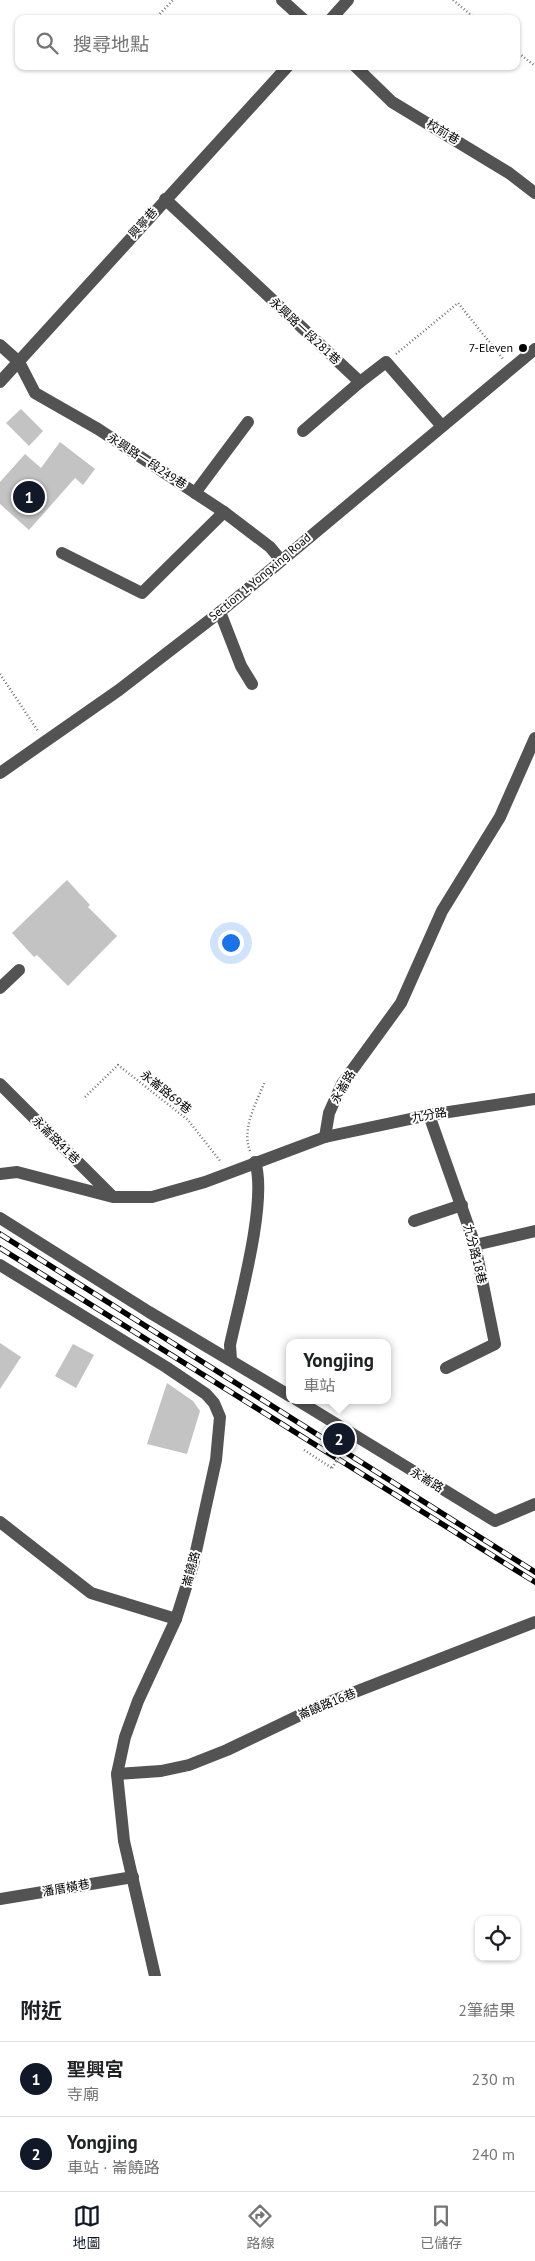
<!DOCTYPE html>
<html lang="zh-TW">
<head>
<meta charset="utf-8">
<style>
  body { margin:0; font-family:"PT Sans","Noto Sans TC",sans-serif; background:#f6f6f6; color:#202124 }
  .controls { position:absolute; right:15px; bottom:15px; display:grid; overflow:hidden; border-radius:10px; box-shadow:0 1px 4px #0004 }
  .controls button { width:45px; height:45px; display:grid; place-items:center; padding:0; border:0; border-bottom:1px solid #e0e0e0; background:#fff; color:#202124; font:25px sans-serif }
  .you { position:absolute; left:230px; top:942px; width:18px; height:18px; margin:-12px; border:4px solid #fff; border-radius:50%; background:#1a73e8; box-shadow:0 0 0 8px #1a73e833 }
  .badge { display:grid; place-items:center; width:32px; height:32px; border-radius:50%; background:#111827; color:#fff; font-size:16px; font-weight:700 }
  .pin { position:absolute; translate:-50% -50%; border:2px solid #fff; box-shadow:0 1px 5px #0006 }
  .popup { position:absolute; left:286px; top:1339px; width:105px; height:65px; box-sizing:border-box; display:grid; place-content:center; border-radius:10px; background:#fff; filter:drop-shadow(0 1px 4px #0005); font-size:16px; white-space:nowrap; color:#757577 }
  .popup b { font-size:19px; color:#202124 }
  .popup::after { content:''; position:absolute; left:50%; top:100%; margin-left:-10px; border:10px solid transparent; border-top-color:#fff }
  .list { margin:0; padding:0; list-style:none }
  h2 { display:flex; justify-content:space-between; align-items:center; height:65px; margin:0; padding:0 20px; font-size:21px }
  h2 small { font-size:16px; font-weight:400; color:#757577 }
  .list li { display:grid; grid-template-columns:32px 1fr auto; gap:15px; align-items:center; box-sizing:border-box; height:75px; padding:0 20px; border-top:1px solid #e0e0e0 }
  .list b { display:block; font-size:19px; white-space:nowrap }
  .list p { margin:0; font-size:16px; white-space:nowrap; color:#757577 }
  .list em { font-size:16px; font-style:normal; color:#757577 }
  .icon { flex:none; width:28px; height:28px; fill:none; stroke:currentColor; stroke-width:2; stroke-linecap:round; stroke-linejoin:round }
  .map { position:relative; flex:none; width:535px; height:1976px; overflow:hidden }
  .search { position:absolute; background:#fff; box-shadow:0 1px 4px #0004; left:15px; right:15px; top:15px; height:55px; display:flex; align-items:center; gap:12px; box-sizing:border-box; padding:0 18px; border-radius:10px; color:#757577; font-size:19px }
  .sheet { height:215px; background:#fff }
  nav { display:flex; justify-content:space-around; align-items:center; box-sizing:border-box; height:70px; border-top:1px solid #e0e0e0; background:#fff; font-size:14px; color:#757577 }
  nav a { display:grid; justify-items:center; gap:2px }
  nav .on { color:#111827 }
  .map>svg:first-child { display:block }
</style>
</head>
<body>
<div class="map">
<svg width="535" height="1976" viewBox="0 0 535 1976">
  <rect width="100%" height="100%" fill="#fff"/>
  <g fill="#c3c3c3">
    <polygon points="21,409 43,431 29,446 6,423"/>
    <polygon points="60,442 95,469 83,485 75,478 29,530 0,504 0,482 25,454 41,468"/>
    <polygon points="67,880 90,905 88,907 117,936 68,986 37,955 34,957 12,933"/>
    <polygon points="0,1343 21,1357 0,1389"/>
    <polygon points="73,1344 94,1355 76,1388 55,1376"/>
    <polygon points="167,1383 193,1401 200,1411 187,1454 147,1444"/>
  </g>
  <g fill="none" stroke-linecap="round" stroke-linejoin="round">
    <g stroke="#757575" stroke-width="2.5" stroke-dasharray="1 2.5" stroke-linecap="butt">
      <polyline points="453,0 476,19"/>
      <polyline points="155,19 173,0"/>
      <polyline points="516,51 535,66"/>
      <polyline points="396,354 458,303 503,359"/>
      <polyline points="0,674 38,731"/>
      <polyline points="85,1097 118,1065 188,1120 221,1162"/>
      <path d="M250,1151C241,1128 257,1102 265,1081"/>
      <polyline points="304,1450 332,1468"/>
    </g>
    <g stroke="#535353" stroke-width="12">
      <polyline points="282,0 303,19"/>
      <polyline points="331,19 348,0"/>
      <polyline points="355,66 392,102 509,173 535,193"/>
      <polyline points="165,199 360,382 386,362 441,425"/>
      <polyline points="0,345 19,362 35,393 98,429 224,512 270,547 280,559"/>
      <polyline points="0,382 288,66"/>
      <polyline points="303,431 360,382"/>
      <polyline points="195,493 248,422"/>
      <polyline points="62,553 142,593 224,512"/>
      <polyline points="220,612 241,666 252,684"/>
      <polyline points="0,773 119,690 220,612 535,349"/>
      <polyline points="0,988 19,970"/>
      <polyline points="0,1084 111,1195"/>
      <polyline points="429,1115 475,1245 495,1344 446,1368"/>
      <polyline points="325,1137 329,1113 342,1084 401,1003 442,911 500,817 535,738"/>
      <polyline points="0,1174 17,1172 113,1197 152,1197 205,1182 325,1137 429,1115 535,1099"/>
      <polyline points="0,1218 149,1312 290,1396"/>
      <polyline points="414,1221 462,1205"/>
      <polyline points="475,1245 535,1231"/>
      <polyline points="0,1265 166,1367 206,1394 214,1403 220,1417 216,1460 193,1565 176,1619 138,1701 125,1737 117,1774 124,1841 155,1976"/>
      <path d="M231,1360L230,1345C239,1303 268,1200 255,1162"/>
      <polyline points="297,1400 495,1521 535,1504"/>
      <polyline points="0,1522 91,1593 176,1619"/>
      <polyline points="117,1774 161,1771 189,1765 227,1750 319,1706 535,1622"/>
      <polyline points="0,1899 133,1877"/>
    </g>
    <defs>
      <g id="rail">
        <polyline points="0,1234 535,1572"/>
        <polyline points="0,1248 535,1582"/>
      </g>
    </defs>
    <use href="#rail" stroke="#000" stroke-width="5.5"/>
    <use href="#rail" stroke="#fff" stroke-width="4" stroke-dasharray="11" stroke-linecap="butt"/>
    <polyline stroke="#757575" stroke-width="2.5" stroke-dasharray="1 2.5" stroke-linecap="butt" points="332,1468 348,1444"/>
  </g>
  <circle fill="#000" stroke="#fff" stroke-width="2" cx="523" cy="348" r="5"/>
  <g text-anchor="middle" stroke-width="4" stroke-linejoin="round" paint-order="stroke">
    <g font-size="12" fill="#000" stroke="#fff">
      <text transform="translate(443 132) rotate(31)" y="4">校前巷</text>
      <text transform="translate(143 223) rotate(-48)" y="4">興寧巷</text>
      <text transform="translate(305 331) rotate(43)" y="4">永興路一段281巷</text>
      <text transform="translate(147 461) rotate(33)" y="4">永興路一段249巷</text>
      <text transform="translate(260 577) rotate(-40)" y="4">Section 1, Yongxing Road</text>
      <text transform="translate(343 1087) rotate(-60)" y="4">永崙路</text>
      <text transform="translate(166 1092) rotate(39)" y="4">永崙路69巷</text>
      <text transform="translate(429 1115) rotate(-10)" y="4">九分路</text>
      <text transform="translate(56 1140) rotate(45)" y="4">永崙路41巷</text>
      <text transform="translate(475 1254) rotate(76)" y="4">九分路18巷</text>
      <text transform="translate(427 1480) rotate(31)" y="4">永崙路</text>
      <text transform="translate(191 1569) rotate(-75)" y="4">崙饒路</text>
      <text transform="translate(327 1704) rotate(-22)" y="4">崙饒路16巷</text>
      <text transform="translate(66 1888) rotate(-10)" y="4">潘厝橫巷</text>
    </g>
    <g font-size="12" fill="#000" stroke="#fff" text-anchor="end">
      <text x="513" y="352">7-Eleven</text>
    </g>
  </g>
</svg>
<div class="controls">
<button><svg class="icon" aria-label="locate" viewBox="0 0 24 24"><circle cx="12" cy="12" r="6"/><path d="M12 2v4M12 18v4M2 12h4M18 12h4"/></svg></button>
</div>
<div class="you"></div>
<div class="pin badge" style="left:29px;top:497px">1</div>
<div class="pin badge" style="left:339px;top:1439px">2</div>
<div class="popup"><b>Yongjing</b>車站</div>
<div class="search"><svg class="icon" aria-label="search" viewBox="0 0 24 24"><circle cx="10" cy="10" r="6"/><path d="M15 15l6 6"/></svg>搜尋地點</div>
</div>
<section class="sheet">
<h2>附近<small>2筆結果</small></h2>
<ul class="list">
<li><span class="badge">1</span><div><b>聖興宮</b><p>寺廟</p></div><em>230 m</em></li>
<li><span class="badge">2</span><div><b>Yongjing</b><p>車站 · 崙饒路</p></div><em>240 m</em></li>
</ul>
</section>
<nav>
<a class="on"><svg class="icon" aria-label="map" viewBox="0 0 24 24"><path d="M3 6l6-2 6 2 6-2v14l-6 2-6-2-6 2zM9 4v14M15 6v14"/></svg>地圖</a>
<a><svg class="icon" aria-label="directions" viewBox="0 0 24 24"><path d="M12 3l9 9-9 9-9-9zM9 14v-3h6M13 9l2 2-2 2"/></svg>路線</a>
<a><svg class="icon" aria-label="saved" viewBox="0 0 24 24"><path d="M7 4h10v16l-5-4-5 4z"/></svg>已儲存</a>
</nav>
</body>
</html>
